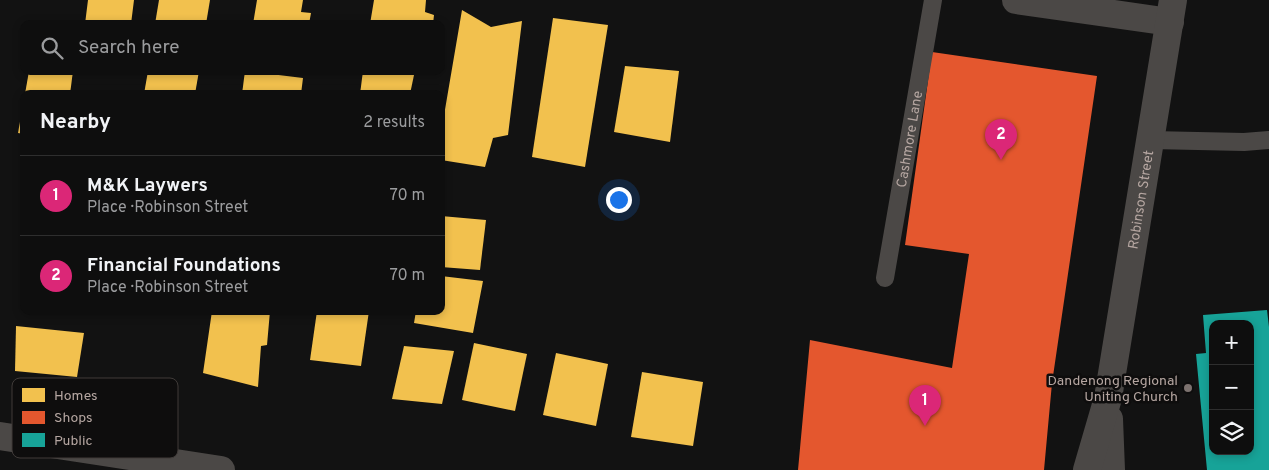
<!DOCTYPE html>
<html lang="en">
<head>
<meta charset="utf-8">
<style>
  body { margin:0; font-family:Overpass,sans-serif; background:#171717; color:#f1f3f6 }
  .controls { position:absolute; right:15px; bottom:15px; display:grid; overflow:hidden; border-radius:10px; box-shadow:0 2px 8px #0003 }
  .controls button { width:45px; height:45px; display:grid; place-items:center; padding:0; border:0; border-bottom:1px solid #2e2e2e; background:#0e0e0e; color:#f1f3f6; font:25px sans-serif }
  .you { position:absolute; left:618px; top:199px; width:18px; height:18px; margin:-12px; border:4px solid #fff; border-radius:50%; background:#1a73e8; box-shadow:0 0 0 8px #1a73e833 }
  .badge { display:grid; place-items:center; width:32px; height:32px; border-radius:50%; background:#db2777; color:#fff; font-size:16px; font-weight:700 }
  .pin { position:absolute; translate:-50% -41px; filter:drop-shadow(0 1px 2px #0008) }
  .pin::after { content:''; position:absolute; top:26px; width:18px; height:15px; background:inherit; clip-path:polygon(0 0,100% 0,50% 100%) }
  .list { margin:0; padding:0; list-style:none }
  h2 { display:flex; justify-content:space-between; align-items:center; height:65px; margin:0; padding:0 20px; font-size:21px }
  h2 small { font-size:16px; font-weight:400; color:#9b9c9e }
  .list li { display:grid; grid-template-columns:32px 1fr auto; gap:15px; align-items:center; box-sizing:border-box; height:80px; padding:0 20px; border-top:1px solid #2e2e2e }
  .list b { display:block; font-size:19px; white-space:nowrap }
  .list p { margin:0; font-size:16px; white-space:nowrap; color:#9b9c9e }
  .list em { font-size:16px; font-style:normal; color:#9b9c9e }
  .icon { flex:none; width:28px; height:28px; fill:none; stroke:currentColor; stroke-width:2; stroke-linecap:round; stroke-linejoin:round }
  .map { position:relative; flex:none; width:1269px; height:470px; overflow:hidden }
  .search { position:absolute; background:#0e0e0e; box-shadow:0 2px 8px #0003; left:20px; top:20px; width:425px; height:55px; display:flex; align-items:center; gap:12px; box-sizing:border-box; padding:0 18px; border-radius:10px; color:#9b9c9e; font-size:19px }
  .panel { position:absolute; background:#0e0e0e; box-shadow:0 2px 8px #0003; left:20px; top:90px; width:425px; height:225px; border-radius:10px }
  .map>svg:first-child { display:block }
</style>
</head>
<body>
<div class="map">
<svg width="1269" height="470" viewBox="0 0 1269 470">
  <rect width="100%" height="100%" fill="#121212"/>
  <g fill="#f2c14e">
    <polygon points="88,0 134,0 131,24 85,24"/>
    <polygon points="159,0 210,0 206,24 155,24"/>
    <polygon points="257,0 303,0 301,12 311,13 309,24 253,24"/>
    <polygon points="374,0 426,0 425,12 434,15 433,24 370,24"/>
    <polygon points="462,10 491,27 522,21 508,135 493,138 485,167 441,160 441,133"/>
    <polygon points="553,18 608,25 585,167 532,157"/>
    <polygon points="625,66 679,71 670,142 614,132"/>
    <polygon points="29,71 73,71 70,94 25,94"/>
    <polygon points="148,71 199,71 195,94 144,94"/>
    <polygon points="245,71 303,78 301,94 242,94"/>
    <polygon points="363,71 396,71 414,75 410,94 360,94"/>
    <polygon points="23,105 24,105 24,134 18,133"/>
    <polygon points="441,216 486,220 480,270 441,267"/>
    <polygon points="441,276 483,281 473,333 414,323 416,311 441,311"/>
    <polygon points="212,311 270,311 267,345 261,346 258,387 203,373"/>
    <polygon points="317,311 369,311 361,366 310,360"/>
    <polygon points="16,326 84,333 77,377 15,371"/>
    <polygon points="474,343 527,354 515,411 462,400"/>
    <polygon points="404,346 454,351 442,404 392,399"/>
    <polygon points="556,353 608,364 596,426 543,415"/>
    <polygon points="642,372 703,382 693,446 631,437"/>
  </g>
  <polygon fill="#e4572e" points="932,52 1097,76 1052,383 1044,470 798,470 810,340 952,368 969,254 905,245"/>
  <path fill="#17a398" fill-rule="evenodd" d="M1267,310L1269,327V470H1207L1196,354L1206,353L1203,315ZM1213,324H1250V451H1213Z"/>
  <g fill="none" stroke-linecap="round" stroke-linejoin="round">
    <g stroke="#4b4846" stroke-width="18">
      <polyline points="1151,140 1244,142 1269,140"/>
      <path id="s1" d="M885,278L933,0"/>
    </g>
    <g stroke="#4b4846" stroke-width="28">
      <polyline points="1016,0 1170,22"/>
      <polyline points="0,436 221,470"/>
    </g>
    <g stroke="#4b4846" stroke-width="28">
      <polyline points="1109,419 1111,470"/>
      <path id="s2" d="M1087,470L1108,398L1173,0"/>
    </g>
  </g>
  <circle fill="#7c726f" stroke="#0e0d0d" stroke-width="2" cx="1188" cy="388" r="5"/>
  <g text-anchor="middle" stroke-width="5" stroke-linejoin="round" paint-order="stroke">
    <g font-size="14" fill="#b5a6a1" stroke="#0e0d0d">
      <text dy="5" stroke="none"><textPath href="#s1" startOffset="141">Cashmore Lane</textPath></text>
      <text dy="5" stroke="none"><textPath href="#s2" startOffset="276">Robinson Street</textPath></text>
    </g>
    <g font-size="14" fill="#b5a6a1" stroke="#0e0d0d" text-anchor="end">
      <text x="1178" y="385">Dandenong Regional<tspan x="1178" dy="16">Uniting Church</tspan></text>
    </g>
  </g>
  <rect x="12" y="378" width="166" height="80" rx="8" fill="#0e0d0d" stroke="#403b39" stroke-width="1"/>
  <rect x="22" y="388" width="23" height="14" fill="#f2c14e"/>
  <rect x="22" y="411" width="23" height="13" fill="#e4572e"/>
  <rect x="22" y="433" width="23" height="14" fill="#17a398"/>
  <g font-size="14" fill="#b5a6a1">
    <text x="54" y="400">Homes</text>
    <text x="54" y="422">Shops</text>
    <text x="54" y="445">Public</text>
  </g>
</svg>
<div class="controls">
<button>+</button>
<button>−</button>
<button><svg class="icon" aria-label="layers" viewBox="0 0 24 24"><path d="M12 4l9 5-9 5-9-5zM3 14l9 5 9-5"/></svg></button>
</div>
<div class="you"></div>
<div class="pin badge" style="left:925px;top:426px">1</div>
<div class="pin badge" style="left:1001px;top:160px">2</div>
<div class="search"><svg class="icon" aria-label="search" viewBox="0 0 24 24"><circle cx="10" cy="10" r="6"/><path d="M15 15l6 6"/></svg>Search here</div>
<section class="panel">
<h2>Nearby<small>2 results</small></h2>
<ul class="list">
<li><span class="badge">1</span><div><b>M&amp;K Laywers</b><p>Place · Robinson Street</p></div><em>70 m</em></li>
<li><span class="badge">2</span><div><b>Financial Foundations</b><p>Place · Robinson Street</p></div><em>70 m</em></li>
</ul>
</section>
</div>
</body>
</html>
